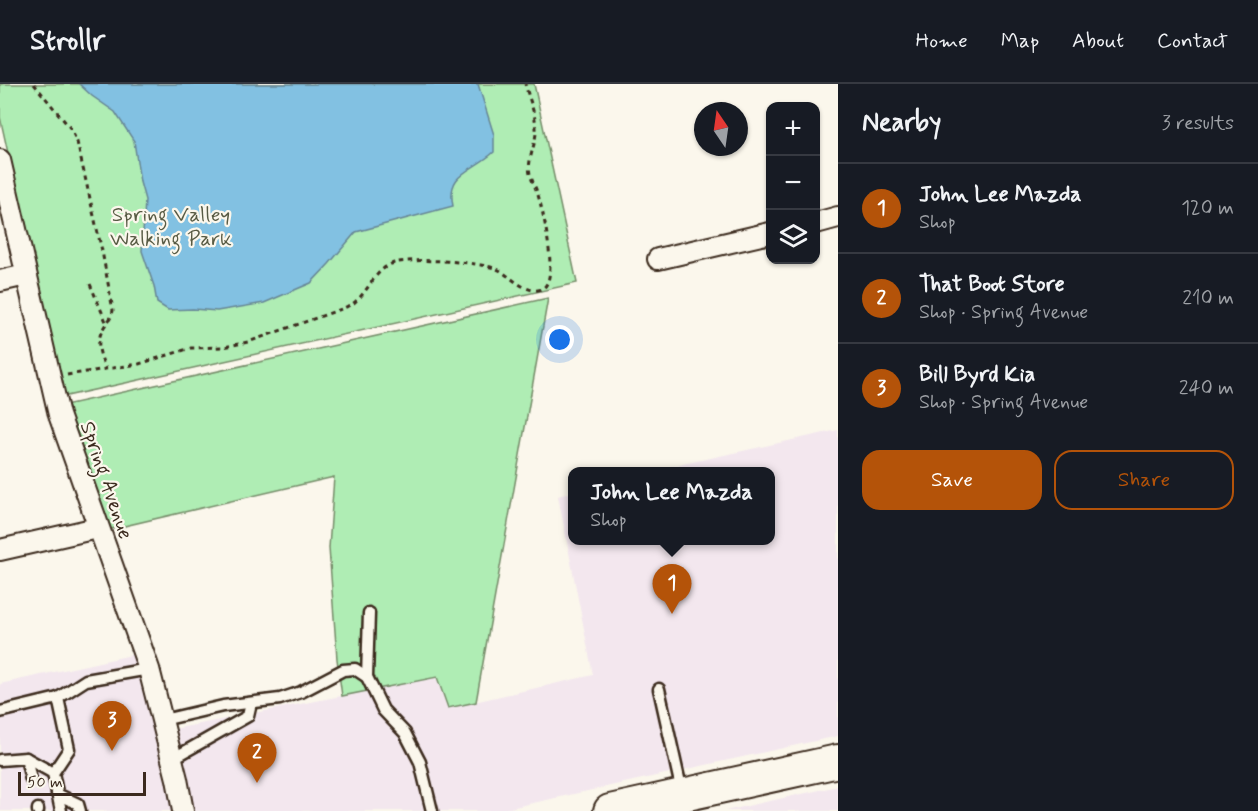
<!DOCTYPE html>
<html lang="en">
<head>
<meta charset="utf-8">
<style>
  body { margin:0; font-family:Mynerve,sans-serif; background:#242831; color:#f1f3f6 }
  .controls { position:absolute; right:18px; top:18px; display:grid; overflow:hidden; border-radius:12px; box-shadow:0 2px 4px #0004 }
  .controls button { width:54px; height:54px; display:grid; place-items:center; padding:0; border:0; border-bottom:2px solid #363941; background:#171b24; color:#f1f3f6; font:30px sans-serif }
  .compass { position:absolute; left:694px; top:18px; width:54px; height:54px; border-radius:50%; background:#171b24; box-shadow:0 2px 4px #0004; rotate:347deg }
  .scale { position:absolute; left:18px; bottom:15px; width:128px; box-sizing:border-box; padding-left:6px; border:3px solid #3b2a1e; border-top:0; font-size:16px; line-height:21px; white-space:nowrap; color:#3b2a1e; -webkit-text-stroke:4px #fbf7ec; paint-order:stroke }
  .you { position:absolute; left:560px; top:256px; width:21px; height:21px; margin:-15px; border:4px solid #fff; border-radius:50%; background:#1a73e8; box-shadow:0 0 0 9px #1a73e833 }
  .badge { display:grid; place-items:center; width:39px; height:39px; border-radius:50%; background:#b45309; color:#fff; font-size:20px; font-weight:700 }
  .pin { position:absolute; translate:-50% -50px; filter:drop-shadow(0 2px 3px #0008) }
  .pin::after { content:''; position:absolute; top:32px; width:21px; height:18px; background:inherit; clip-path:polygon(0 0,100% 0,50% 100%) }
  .popup { position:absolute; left:568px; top:383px; width:207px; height:78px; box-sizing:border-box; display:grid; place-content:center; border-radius:12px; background:#171b24; filter:drop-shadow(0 2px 4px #0005); font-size:20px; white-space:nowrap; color:#9ea1a6 }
  .popup b { font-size:22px; color:#f1f3f6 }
  .popup::after { content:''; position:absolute; left:50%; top:100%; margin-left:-12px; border:12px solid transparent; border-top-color:#171b24 }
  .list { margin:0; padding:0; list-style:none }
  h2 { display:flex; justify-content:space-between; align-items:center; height:78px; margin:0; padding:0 24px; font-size:26px }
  h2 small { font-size:20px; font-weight:400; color:#9ea1a6 }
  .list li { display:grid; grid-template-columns:39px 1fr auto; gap:18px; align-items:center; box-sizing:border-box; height:90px; padding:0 24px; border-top:2px solid #363941 }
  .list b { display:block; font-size:22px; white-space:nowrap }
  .list p { margin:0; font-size:20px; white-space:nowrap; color:#9ea1a6 }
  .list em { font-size:20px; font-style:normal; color:#9ea1a6 }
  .actions { display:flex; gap:12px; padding:18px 24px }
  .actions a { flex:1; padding:14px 0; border:2px solid #b45309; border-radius:18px; text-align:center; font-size:21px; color:#b45309 }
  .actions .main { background:#b45309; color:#fff }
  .icon { flex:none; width:33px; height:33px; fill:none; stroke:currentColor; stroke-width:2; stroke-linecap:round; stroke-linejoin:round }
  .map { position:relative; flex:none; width:838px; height:727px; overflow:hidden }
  header { display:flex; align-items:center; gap:36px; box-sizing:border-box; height:84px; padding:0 30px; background:#171b24; border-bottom:2px solid #363941 }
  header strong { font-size:28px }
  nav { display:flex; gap:33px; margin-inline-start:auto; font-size:21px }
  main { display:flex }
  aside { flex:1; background:#171b24 }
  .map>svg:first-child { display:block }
</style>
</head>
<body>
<header>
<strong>Strollr</strong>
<nav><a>Home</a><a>Map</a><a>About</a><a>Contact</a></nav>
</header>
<main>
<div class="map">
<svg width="838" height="727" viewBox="0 0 838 727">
  <rect width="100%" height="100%" fill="#fbf7ec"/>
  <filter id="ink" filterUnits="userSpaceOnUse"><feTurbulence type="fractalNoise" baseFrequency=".0167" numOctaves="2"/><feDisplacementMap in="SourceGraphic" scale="12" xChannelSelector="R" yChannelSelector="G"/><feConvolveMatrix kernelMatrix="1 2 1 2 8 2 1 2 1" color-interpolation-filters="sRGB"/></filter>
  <g filter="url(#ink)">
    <g fill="#f3e7ee">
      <polygon points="838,346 838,652 496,727 193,727 174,645 438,593 448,624 593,591 558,412 573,408 573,456 771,456 771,388 651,387"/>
      <polygon points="136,570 154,636 174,727 0,727 0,600"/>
      <polygon points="838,702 838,727 725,727"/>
    </g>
    <g fill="#afedb4" stroke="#758c69" stroke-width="1.5">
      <polygon points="0,0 534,0 577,199 62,313 0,33"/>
      <polygon points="548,214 476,618 448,624 437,593 342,612 337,575 329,464 334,393 107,446 65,321"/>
    </g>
    <path fill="#82c1e2" stroke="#668594" stroke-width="1.5" d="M79,0H478L494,51V68C472,88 446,88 453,122L356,148L329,180L311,199L264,219L217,227L193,225L168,226L157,219L154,202L142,167L145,116L140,98L134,57L115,28L92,12Z"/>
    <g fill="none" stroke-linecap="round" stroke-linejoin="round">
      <defs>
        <g id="service">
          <polyline points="369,529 367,593 383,626 405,649 420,678 432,727"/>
          <polyline points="659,605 682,708"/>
          <polyline points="58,614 86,596 149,585"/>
          <polyline points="0,628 58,614 69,665 53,689 61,727"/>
          <polyline points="163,636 223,622 280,615 301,608 343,586 355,585 367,593"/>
          <polyline points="26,674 31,696"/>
          <polyline points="172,675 248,632 251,619"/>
          <polyline points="0,676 26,674 53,689"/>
          <polyline points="57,710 78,720 80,727"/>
          <polyline points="38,725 38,727"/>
        </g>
        <g id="minor">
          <polyline points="0,76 59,331 149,585 177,695 183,727"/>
          <polyline points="816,139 838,133"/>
          <polyline points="658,175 770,149"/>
          <polyline points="0,197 26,191"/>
          <polyline points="0,466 97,444"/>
        </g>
        <polyline id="primary" points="610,727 838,677"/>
      </defs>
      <use href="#service" stroke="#3b2a1e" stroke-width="15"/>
      <use href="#minor" stroke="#3b2a1e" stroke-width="24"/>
      <use href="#primary" stroke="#3b2a1e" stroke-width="36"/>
      <g stroke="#3b2a1e" stroke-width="3" stroke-dasharray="4.5 4.5" stroke-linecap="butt">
        <path d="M34,0L71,45L77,58L102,167L113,226C112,234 108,237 104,243C95,258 99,270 106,285"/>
        <polyline points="90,200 107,240"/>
        <path d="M67,291L139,280L191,264L224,263L248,258L344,224C348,222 353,220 356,217C370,205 375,185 394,179C413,174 482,177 499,186C510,192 529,213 543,204C559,195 543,127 538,111C536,104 532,97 530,90C527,77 535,62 536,49C537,33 529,15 525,0"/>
      </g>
      <use href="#service" stroke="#fbf7ec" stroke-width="10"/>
      <use href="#minor" stroke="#fbf7ec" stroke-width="20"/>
      <use href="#primary" stroke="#fbf7ec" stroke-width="32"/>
    </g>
  </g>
  <g text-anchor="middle" stroke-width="4.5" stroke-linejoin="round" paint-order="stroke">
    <g font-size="21" fill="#585b44" stroke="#fbf7ec">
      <text x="171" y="137">Spring Valley<tspan x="171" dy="24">Walking Park</tspan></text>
    </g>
    <g font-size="21" fill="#3b2a1e" stroke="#fbf7ec">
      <text transform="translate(107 396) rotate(71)" y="7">Spring Avenue</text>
    </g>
  </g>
</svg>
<div class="controls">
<button>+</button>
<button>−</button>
<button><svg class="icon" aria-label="layers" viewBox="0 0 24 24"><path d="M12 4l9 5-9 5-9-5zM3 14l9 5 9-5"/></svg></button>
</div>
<svg class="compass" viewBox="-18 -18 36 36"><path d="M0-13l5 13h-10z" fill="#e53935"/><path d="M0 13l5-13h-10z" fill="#9ea1a6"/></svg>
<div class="scale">50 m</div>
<div class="you"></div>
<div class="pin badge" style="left:672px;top:530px">1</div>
<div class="popup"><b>John Lee Mazda</b>Shop</div>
<div class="pin badge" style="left:257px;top:699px">2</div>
<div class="pin badge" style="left:112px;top:667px">3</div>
</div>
<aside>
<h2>Nearby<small>3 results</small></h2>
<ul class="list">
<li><span class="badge">1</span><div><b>John Lee Mazda</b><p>Shop</p></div><em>120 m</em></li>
<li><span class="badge">2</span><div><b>That Boot Store</b><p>Shop · Spring Avenue</p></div><em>210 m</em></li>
<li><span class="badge">3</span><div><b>Bill Byrd Kia</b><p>Shop · Spring Avenue</p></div><em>240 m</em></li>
</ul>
<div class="actions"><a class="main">Save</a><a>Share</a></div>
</aside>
</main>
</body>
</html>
